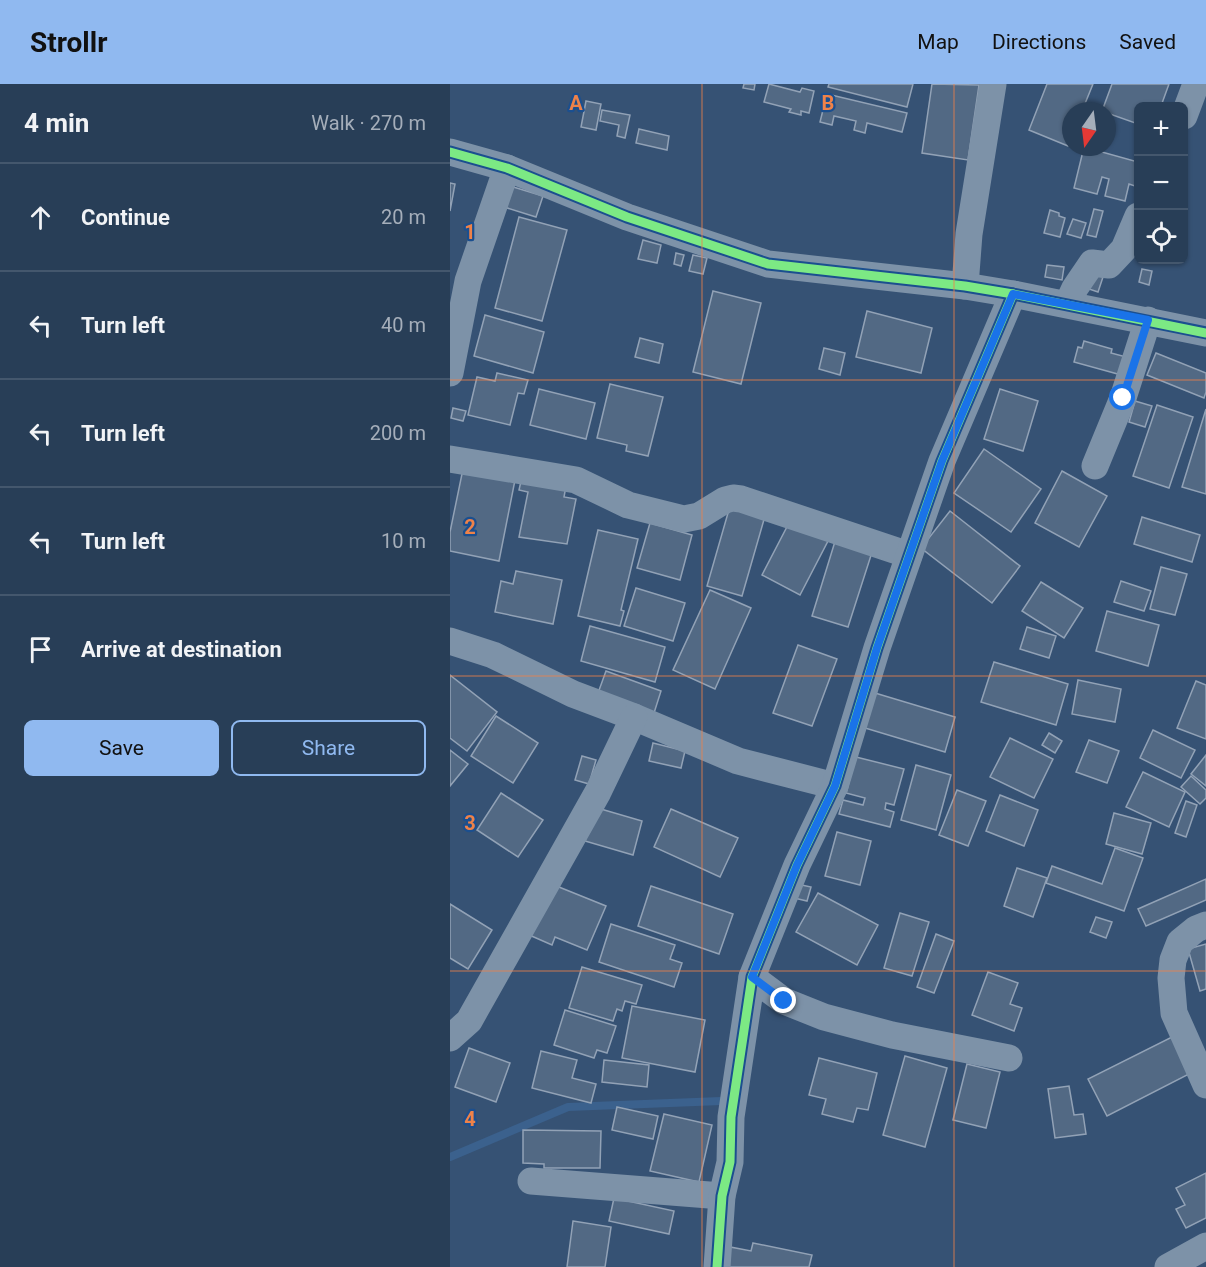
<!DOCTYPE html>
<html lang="en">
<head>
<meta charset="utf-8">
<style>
  body { margin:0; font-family:Roboto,sans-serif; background:#30455d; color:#f1f3f6 }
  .controls { position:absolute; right:18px; top:18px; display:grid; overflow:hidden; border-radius:9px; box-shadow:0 2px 4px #0004 }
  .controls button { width:54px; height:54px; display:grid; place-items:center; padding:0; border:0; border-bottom:2px solid #44576d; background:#283e57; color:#f1f3f6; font:30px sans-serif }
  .compass { position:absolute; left:612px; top:18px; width:54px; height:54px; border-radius:50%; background:#283e57; box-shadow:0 2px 4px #0004; rotate:194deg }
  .stop { position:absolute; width:18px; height:18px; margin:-14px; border:4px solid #1a73e8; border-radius:50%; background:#fff }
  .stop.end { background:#1a73e8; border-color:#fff; box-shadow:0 2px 6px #0008 }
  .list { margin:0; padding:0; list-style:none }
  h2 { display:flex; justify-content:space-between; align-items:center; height:78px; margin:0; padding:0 24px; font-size:26px }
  h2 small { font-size:20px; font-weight:400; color:#a5aeba }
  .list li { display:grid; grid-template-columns:39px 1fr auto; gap:18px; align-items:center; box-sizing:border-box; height:108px; padding:0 24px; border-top:2px solid #44576d }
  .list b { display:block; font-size:22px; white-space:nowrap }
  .list em { font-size:20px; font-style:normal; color:#a5aeba }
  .actions { display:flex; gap:12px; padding:18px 24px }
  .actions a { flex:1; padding:14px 0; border:2px solid #90b9f0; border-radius:9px; text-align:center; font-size:21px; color:#90b9f0 }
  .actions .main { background:#90b9f0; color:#111 }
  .icon { flex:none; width:33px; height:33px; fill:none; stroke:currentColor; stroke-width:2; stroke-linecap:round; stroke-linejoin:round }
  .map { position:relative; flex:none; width:756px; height:1183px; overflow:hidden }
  header { display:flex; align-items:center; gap:36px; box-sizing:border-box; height:84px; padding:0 30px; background:#90b9f0; color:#111 }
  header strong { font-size:28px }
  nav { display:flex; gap:33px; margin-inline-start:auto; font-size:21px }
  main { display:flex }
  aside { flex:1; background:#283e57 }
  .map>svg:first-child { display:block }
</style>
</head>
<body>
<header>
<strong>Strollr</strong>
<nav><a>Map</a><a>Directions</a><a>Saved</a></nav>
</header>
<main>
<aside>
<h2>4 min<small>Walk · 270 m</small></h2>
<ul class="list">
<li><svg class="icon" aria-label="ahead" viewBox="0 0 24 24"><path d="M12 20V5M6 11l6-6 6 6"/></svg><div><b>Continue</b></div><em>20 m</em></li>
<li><svg class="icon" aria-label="left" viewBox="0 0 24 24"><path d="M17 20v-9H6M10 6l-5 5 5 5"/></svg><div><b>Turn left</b></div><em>40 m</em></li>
<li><svg class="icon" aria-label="left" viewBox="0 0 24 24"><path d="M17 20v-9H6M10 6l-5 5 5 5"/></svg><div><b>Turn left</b></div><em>200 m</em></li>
<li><svg class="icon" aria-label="left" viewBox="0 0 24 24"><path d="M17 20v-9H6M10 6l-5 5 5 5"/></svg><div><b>Turn left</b></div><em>10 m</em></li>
<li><svg class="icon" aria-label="arrive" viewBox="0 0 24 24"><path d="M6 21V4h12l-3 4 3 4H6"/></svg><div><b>Arrive at destination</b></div></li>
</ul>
<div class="actions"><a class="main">Save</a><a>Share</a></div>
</aside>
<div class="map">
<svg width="756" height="1183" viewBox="0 0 756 1183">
  <rect width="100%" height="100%" fill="#365274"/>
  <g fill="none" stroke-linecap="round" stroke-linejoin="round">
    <polyline stroke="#3b618d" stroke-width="8" points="0,1073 118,1023 271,1017"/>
  </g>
  <g fill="#526984" stroke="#92a2b6" stroke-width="1.5">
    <polygon points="294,0 305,0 304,6 293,4"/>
    <polygon points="319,0 350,8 352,4 364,7 359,29 351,27 351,31 339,28 341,25 314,18"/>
    <polygon points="379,0 463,0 457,23 378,3"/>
    <polygon points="482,0 529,1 518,76 472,69"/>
    <polygon points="597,0 643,0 632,27 621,27 621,55 618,62 579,46"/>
    <polygon points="662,0 719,0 711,22 688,22 688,40 657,29 657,27 652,27"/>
    <polygon points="377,10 457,29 452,48 417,39 415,49 404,46 406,37 384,32 382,41 370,38"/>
    <polygon points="136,17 151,20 146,46 131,43"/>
    <polygon points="152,26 180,31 175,54 167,52 169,41 150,37"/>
    <polygon points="189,45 219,52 217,66 186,59"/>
    <polygon points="634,63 688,78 688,103 679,100 675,117 655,112 659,95 652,93 647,110 624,104"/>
    <polygon points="0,99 5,100 0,127"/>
    <polygon points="60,102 93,112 86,133 54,123"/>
    <polygon points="644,125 653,127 646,153 637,151"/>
    <polygon points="600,126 609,129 609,132 615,134 610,153 594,149"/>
    <polygon points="69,133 117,146 92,237 45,224"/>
    <polygon points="623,135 636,139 631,154 617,150"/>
    <polygon points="193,156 211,161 207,179 188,175"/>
    <polygon points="226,169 234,171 231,182 224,180"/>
    <polygon points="243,171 257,174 253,190 239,187"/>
    <polygon points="597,181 614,183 612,196 595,193"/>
    <polygon points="692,185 702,187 699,201 689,198"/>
    <polygon points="638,188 653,193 648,208 639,205"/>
    <polygon points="263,207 311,219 291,300 243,288"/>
    <polygon points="417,227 482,244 471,289 406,273"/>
    <polygon points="35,231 94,248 83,289 24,272"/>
    <polygon points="190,254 213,260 209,279 185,273"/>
    <polygon points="634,257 662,265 661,269 680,274 675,292 624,278 628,263 632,264"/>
    <polygon points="374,264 395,269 390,291 369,285"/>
    <polygon points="706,269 756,289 756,308 754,314 697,291"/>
    <polygon points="47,289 78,296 74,310 68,309 60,341 18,331 27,293 45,297"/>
    <polygon points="160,300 213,313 198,372 176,367 177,361 147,354"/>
    <polygon points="89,305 145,319 136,355 80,341"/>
    <polygon points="550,305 588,317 573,367 534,355"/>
    <polygon points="685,317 702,322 695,343 679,338"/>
    <polygon points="707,321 743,333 719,404 683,392"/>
    <polygon points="3,324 16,327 13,337 1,334"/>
    <polygon points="756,325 756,410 732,403"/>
    <polygon points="534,365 591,405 561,448 504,409"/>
    <polygon points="13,385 65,396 49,477 0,467 0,448"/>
    <polygon points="612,387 657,412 629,463 585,439"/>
    <polygon points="72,393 116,402 114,413 126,415 117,460 69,453 78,408 69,406"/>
    <polygon points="280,422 315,432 292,512 257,502"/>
    <polygon points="500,427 570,482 542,519 471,464"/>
    <polygon points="692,433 750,451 742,478 684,460"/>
    <polygon points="340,437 378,457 350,511 312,491"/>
    <polygon points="200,439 242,451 230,496 187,484"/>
    <polygon points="148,446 188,455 171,526 174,527 170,542 128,532"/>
    <polygon points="387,451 424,462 398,543 362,532"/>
    <polygon points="711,483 737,490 725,531 700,525"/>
    <polygon points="66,487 112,496 103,540 45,528 51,497 63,500"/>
    <polygon points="671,497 701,507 694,527 664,518"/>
    <polygon points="591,498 633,524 614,554 572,527"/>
    <polygon points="186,504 235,519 223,557 174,542"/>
    <polygon points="260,506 301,524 265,605 223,586"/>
    <polygon points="657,527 709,541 698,582 646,567"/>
    <polygon points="140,542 215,563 205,598 131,577"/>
    <polygon points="577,543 606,552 599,574 570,565"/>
    <polygon points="348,561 387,575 362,642 323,629"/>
    <polygon points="544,578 618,600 606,641 531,618"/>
    <polygon points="156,587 211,607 204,629 148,609"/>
    <polygon points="0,591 47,628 17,667 0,654"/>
    <polygon points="628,596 671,605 665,638 622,630"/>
    <polygon points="746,597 756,601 756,655 727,644"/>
    <polygon points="425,609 505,633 495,668 415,644"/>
    <polygon points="46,632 88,659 63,699 21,672"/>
    <polygon points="703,646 745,666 731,694 690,674"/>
    <polygon points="599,649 612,657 605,669 592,661"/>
    <polygon points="560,654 603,675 584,714 540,693"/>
    <polygon points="639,656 669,667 657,699 626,688"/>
    <polygon points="203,659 235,667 231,684 199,677"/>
    <polygon points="0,666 18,680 0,702"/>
    <polygon points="756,671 756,702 741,690"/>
    <polygon points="132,672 146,676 139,700 125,696"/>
    <polygon points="406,673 454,685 444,721 436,719 435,725 444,728 440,743 389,730 393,716 413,721 415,714 396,709"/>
    <polygon points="466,681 501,691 486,746 451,736"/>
    <polygon points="693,688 735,708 719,743 676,723"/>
    <polygon points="741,692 756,706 756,714 750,720 731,703"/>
    <polygon points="507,706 536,717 518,762 489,751"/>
    <polygon points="51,709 93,736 68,773 27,746"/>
    <polygon points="550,711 588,726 574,762 536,747"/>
    <polygon points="736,717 747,721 736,753 725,749"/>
    <polygon points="144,723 192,737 183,771 135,757"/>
    <polygon points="221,725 288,754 270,793 204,763"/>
    <polygon points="664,729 701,739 692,770 656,760"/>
    <polygon points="387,748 421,757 410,801 375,792"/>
    <polygon points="665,764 693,774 674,827 596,799 602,782 652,800"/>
    <polygon points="567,784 597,794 583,833 554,822"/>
    <polygon points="756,795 756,816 696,842 688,825"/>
    <polygon points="99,799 156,822 137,866 105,853 102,861 77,850"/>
    <polygon points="347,800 361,803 357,817 344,814"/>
    <polygon points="201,802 283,830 269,870 188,842"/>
    <polygon points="368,809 428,841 407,881 346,848"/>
    <polygon points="0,820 42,846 18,885 0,874"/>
    <polygon points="450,829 479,838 462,892 434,884"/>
    <polygon points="646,833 662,838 656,854 640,848"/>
    <polygon points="161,840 225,861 220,875 232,879 224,903 149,878"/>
    <polygon points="486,850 504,857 484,909 467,903"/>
    <polygon points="756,860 756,905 750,907 738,865"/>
    <polygon points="132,883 192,901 186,920 175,917 172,927 167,925 163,937 119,924"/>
    <polygon points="538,888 568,899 560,920 572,924 564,947 522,931"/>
    <polygon points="182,922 255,936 245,988 172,974"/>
    <polygon points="115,926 166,942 157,969 147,966 144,974 104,961"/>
    <polygon points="722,953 741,989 657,1032 638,995"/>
    <polygon points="19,964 60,979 46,1018 5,1003"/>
    <polygon points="91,967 127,976 122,994 146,1000 141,1019 82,1004"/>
    <polygon points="455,972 497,984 475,1063 433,1051"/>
    <polygon points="369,974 427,989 418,1026 407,1024 403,1038 372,1030 376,1015 359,1011"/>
    <polygon points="154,976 199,981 197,1003 152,998"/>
    <polygon points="517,980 550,988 536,1044 503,1036"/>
    <polygon points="619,1002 624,1031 633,1030 636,1050 605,1054 598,1005"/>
    <polygon points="167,1023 208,1032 203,1055 162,1046"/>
    <polygon points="214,1030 262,1041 249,1098 200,1087"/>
    <polygon points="73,1046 151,1047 150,1084 94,1084 94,1080 73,1079"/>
    <polygon points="756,1089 756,1134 736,1144 726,1125 735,1121 726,1104"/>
    <polygon points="164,1114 224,1127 219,1150 159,1137"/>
    <polygon points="123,1137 161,1143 155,1183 117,1183"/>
    <polygon points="303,1159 362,1171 359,1183 276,1183 280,1163 301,1167"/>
  </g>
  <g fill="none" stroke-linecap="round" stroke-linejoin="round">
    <g stroke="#7d92a8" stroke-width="27">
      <polyline points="734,32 746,0"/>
      <polyline points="0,68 57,84 177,133 318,180 515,202 563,210 756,249"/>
      <polyline points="515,202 519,150 543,0"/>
      <polyline points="618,219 625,204 642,179 659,181 674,165 688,132"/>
      <polyline points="0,289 18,197 57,84"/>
      <polyline points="0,375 126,396 178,421 234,435 249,432 275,416 283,414 291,415 459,471"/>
      <polyline points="645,382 673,314 698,236"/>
      <polyline points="0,557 43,571 123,610 184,633 288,677 385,702"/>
      <polyline points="756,841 746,845 730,858 723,876 721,894 724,929 756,1001"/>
      <polyline points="302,893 334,917 374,933 442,951 559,974"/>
      <polyline points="0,954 19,937 148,708 184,633"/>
      <polyline points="81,1097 272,1112"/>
      <polyline points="267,1183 272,1112 280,1078 281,1033 302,893 347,781 385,702 427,564 492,377 563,210"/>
      <polyline points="718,1183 756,1162"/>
    </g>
    <defs>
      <g id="cycleway">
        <polyline points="0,68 57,84 177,133 318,180 515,202 563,210 756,249"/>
        <polyline points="267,1183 272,1112 280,1078 281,1033 302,893 347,781 385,702 427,564 492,377 563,210"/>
      </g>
    </defs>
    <use href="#cycleway" stroke="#1b4f8f" stroke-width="13"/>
    <use href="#cycleway" stroke="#7ce984" stroke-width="9"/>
  </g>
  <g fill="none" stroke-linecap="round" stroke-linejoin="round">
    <polyline stroke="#1a73e8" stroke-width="8" points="334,917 302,893 347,781 385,702 427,564 492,377 563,210 698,236 673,314"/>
  </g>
  <path fill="none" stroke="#ee8249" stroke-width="1.5" stroke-opacity="0.55" d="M252,0V1183M504,0V1183M0,296H756M0,592H756M0,887H756"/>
  <g font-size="20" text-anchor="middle" font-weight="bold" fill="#ee8249" stroke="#1b4f8f" stroke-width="4.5" stroke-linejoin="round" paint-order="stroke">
    <text x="126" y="26">A</text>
    <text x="378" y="26">B</text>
    <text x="20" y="155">1</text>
    <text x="20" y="450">2</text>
    <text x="20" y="746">3</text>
    <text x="20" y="1042">4</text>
  </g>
</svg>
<div class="controls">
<button>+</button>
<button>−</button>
<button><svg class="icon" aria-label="locate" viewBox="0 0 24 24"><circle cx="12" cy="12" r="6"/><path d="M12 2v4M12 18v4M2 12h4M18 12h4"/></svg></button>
</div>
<svg class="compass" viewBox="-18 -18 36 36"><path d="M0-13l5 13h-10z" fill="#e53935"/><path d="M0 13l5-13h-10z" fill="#a5aeba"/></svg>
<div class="stop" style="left:673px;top:314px"></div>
<div class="stop end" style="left:334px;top:917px"></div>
</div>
</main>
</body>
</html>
